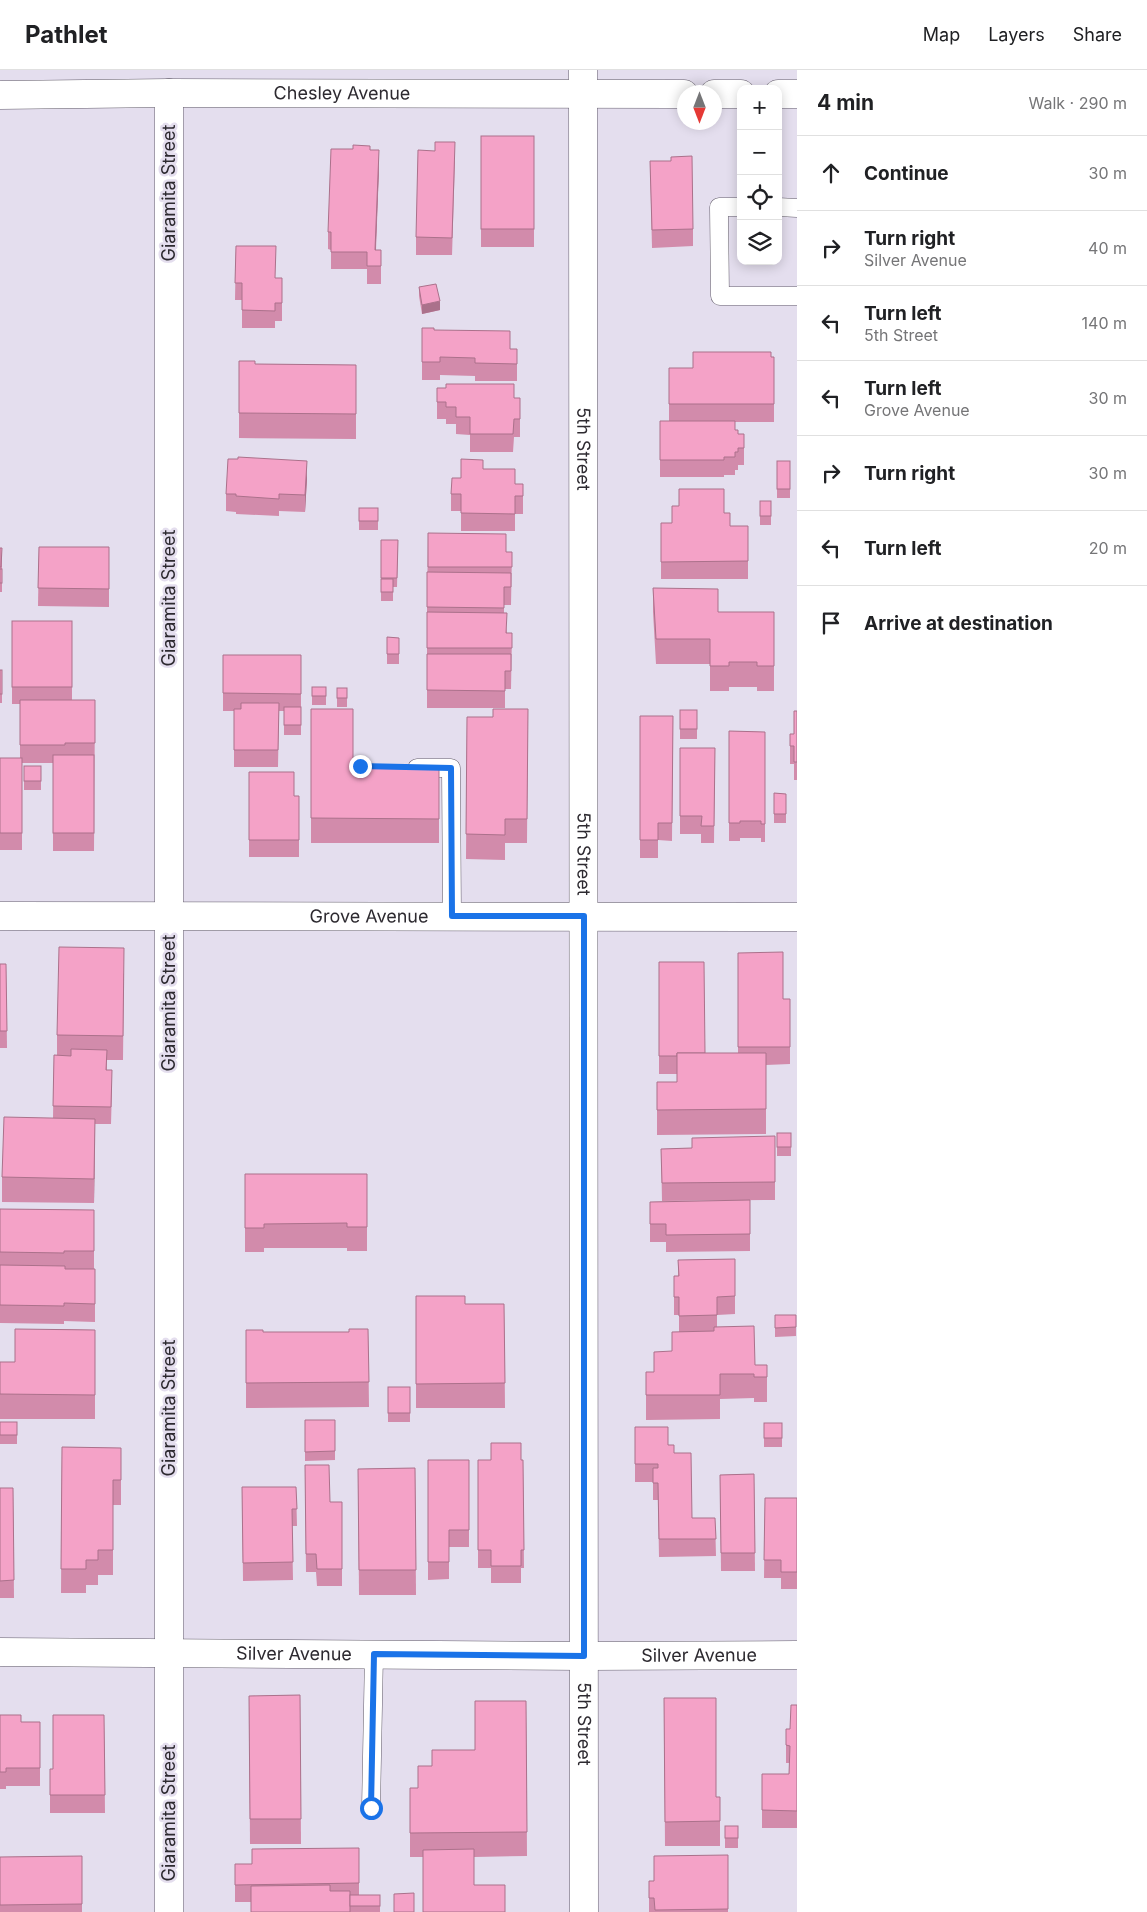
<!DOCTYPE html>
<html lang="en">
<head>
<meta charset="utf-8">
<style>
  body { margin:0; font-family:Inter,sans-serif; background:#f2f2f2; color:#202124 }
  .controls { position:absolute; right:15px; top:15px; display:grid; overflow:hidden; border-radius:10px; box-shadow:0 2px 12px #0003 }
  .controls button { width:45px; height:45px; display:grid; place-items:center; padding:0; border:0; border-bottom:1px solid #e0e0e0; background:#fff; color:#202124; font:25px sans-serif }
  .compass { position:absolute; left:677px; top:15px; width:45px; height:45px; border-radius:50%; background:#fff; box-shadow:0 2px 12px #0003; rotate:180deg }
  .stop { position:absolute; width:15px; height:15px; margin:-11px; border:4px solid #1a73e8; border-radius:50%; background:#fff }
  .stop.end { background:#1a73e8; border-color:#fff; box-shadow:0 1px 5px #0008 }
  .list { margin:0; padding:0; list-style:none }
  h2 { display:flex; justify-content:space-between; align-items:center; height:65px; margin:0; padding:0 20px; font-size:21px }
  h2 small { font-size:16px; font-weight:400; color:#757577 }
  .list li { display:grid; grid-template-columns:32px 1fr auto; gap:15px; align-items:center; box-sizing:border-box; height:75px; padding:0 20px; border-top:1px solid #e0e0e0 }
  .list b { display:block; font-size:19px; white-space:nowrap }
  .list p { margin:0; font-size:16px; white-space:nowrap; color:#757577 }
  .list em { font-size:16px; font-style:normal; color:#757577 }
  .icon { flex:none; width:28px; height:28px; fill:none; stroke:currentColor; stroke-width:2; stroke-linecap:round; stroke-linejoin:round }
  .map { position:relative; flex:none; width:797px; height:1842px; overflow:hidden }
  header { display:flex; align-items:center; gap:30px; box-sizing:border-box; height:70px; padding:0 25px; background:#fff; border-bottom:1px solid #e0e0e0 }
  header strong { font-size:24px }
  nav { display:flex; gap:28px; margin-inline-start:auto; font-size:18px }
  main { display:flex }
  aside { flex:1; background:#fff }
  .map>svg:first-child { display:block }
</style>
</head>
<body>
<header>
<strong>Pathlet</strong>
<nav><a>Map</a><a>Layers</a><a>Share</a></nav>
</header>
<main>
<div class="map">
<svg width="797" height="1842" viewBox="0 0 797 1842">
  <rect width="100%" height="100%" fill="#e4deee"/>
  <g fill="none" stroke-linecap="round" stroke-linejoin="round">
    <defs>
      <g id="service">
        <polyline points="741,137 719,137 720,226 797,226"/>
        <polyline points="778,137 797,138"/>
        <polyline points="417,698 451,698 452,846"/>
        <polyline points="371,1738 374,1584"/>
      </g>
      <g id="minor">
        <path id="s1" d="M583,0L584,1842"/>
        <polyline points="169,23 169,1842"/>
        <polyline points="714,24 741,24"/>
        <polyline points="778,24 797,24"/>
        <path id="s2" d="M0,25L169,23L684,24"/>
        <path id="s3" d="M0,846L797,847"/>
        <path id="s4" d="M0,1582L584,1586L797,1585"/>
      </g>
    </defs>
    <use href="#service" stroke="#625c6a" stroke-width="19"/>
    <use href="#minor" stroke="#625c6a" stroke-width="29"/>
    <use href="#service" stroke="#fff" stroke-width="18"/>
    <use href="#minor" stroke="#fff" stroke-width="28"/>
  </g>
  <g fill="#d28bab">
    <rect x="481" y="66" width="53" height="111"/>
    <polygon points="370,80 379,98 376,180 381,180 381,214 367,214 367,199 331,199 331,180 328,179 328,162"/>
    <polygon points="455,90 452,185 416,185 416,167"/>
    <polygon points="650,91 693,159 693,176 652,178"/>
    <polygon points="236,176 275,208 282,208 282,251 275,251 275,258 242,258 242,230 235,230"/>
    <polygon points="419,217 440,240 422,244 419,226"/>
    <polygon points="422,258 434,260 510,279 517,279 517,311 475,311 475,306 440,305 440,310 422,310"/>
    <polygon points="771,287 774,287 774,352 735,352 735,360 738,364 744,364 744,395 738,395 738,400 735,400 735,405 724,405 724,407 660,407 660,351 669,351 669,298 693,298"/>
    <polygon points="239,291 255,294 356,295 356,369 239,368"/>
    <polygon points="437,318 514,328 520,328 520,367 514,367 513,382 470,382 470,365 456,364 456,354 446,354 446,349 437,349"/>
    <rect x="777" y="391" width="13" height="37"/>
    <polygon points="483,399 515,414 523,414 523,444 515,444 515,461 461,461 461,441 451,441 451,424 461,408"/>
    <polygon points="307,409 305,442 279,441 279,446 236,444 236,442 226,441 226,424"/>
    <rect x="760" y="431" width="11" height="24"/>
    <rect x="359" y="438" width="19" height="22"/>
    <polygon points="724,443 730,456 748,456 748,509 661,509 661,453 672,453"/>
    <polygon points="428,463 506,482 512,482 511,535 504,535 504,543 507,563 512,563 511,619 505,619 505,638 427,638 427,537"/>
    <polygon points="381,470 398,470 397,517 393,517 393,531 381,531"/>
    <polygon points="39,477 109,477 109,537 38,536"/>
    <rect x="0" y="478" width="2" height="44"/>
    <polygon points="653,518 718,542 774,542 774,621 757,621 757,617 729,617 729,621 710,621 710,594 656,594 653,542"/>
    <polygon points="12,551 72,551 72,630 95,630 94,781 53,781 53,693 22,693 22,780 0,780 0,688 20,688 20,634 12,634"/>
    <polygon points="387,567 399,568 399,594 387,594"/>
    <polygon points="223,585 301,585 301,665 284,665 284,641 279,641 278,697 234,697 234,641 223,641"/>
    <rect x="0" y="600" width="2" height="33"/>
    <rect x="312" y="617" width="14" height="18"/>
    <rect x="337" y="618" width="10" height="19"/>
    <polygon points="311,639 353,695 439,696 439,773 311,773"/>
    <polygon points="528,639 527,773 505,773 505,790 466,789 467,647 493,647"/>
    <rect x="680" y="640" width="17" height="29"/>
    <polygon points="797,641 797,710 794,710 794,694 790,694 790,664 794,664"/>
    <polygon points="640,646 673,646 672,771 658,770 658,788 640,788"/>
    <polygon points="729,661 765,662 765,772 761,772 761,768 740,768 740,771 729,771"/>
    <polygon points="680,678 715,678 714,773 701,773 701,764 680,764"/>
    <rect x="24" y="696" width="17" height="24"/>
    <polygon points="249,702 294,726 299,726 299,787 249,787"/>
    <polygon points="774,723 786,724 786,753 774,753"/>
    <polygon points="738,883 783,929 790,929 790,994 766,995 766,1064 657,1065 657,1012 677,1012 677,1004 659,1004 659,892 705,983 738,983"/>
    <polygon points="0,894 6,894 7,978 0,978"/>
    <polygon points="124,903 123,990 107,990 107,1000 112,1018 111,1054 95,1054 94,1133 2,1132 2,1107 53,1048 54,985 57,985 57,965"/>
    <rect x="777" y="1063" width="14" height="23"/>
    <polygon points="775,1066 775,1130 662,1131 661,1079 692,1078"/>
    <polygon points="245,1104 367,1104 367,1181 347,1181 347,1178 264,1178 264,1182 245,1182"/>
    <polygon points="750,1130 750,1181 666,1182 666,1172 650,1172 650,1132"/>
    <polygon points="0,1139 94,1140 94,1199 69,1199 95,1199 95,1252 64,1251 64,1254 0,1253"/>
    <polygon points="735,1189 735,1244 717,1245 717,1257 755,1295 767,1295 767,1332 754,1332 754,1328 720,1329 720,1349 646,1350 646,1325 654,1302 672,1281 679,1262 679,1245 674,1245 674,1206 678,1206 678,1190"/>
    <polygon points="416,1226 465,1234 504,1234 505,1338 416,1338"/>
    <polygon points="775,1245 796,1245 796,1266 775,1267"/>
    <polygon points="52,1259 95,1260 95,1349 0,1349 0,1292 15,1292"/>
    <polygon points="368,1259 369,1337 246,1338 246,1260 263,1262 349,1262"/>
    <rect x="388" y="1317" width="22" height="35"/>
    <polygon points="305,1350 335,1350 335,1390 305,1391"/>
    <rect x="0" y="1352" width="17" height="22"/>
    <rect x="764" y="1353" width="18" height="24"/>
    <polygon points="635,1357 668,1375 674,1383 692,1448 715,1448 716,1486 659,1487 658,1430 653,1430 653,1412 635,1412"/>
    <polygon points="62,1377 121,1378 121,1435 113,1435 113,1505 98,1505 98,1515 86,1515 86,1523 61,1523"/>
    <polygon points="428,1390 469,1390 469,1477 449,1477 449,1509 428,1510"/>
    <polygon points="478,1390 523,1390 524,1498 521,1498 521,1513 491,1513 491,1498 478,1498"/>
    <polygon points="305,1395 330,1432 342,1432 342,1516 317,1516 316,1502 306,1502"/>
    <polygon points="415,1398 416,1525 359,1525 358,1399"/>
    <polygon points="754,1404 755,1501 721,1501 720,1405"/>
    <polygon points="242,1417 296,1417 297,1456 292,1456 293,1510 243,1511"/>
    <polygon points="0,1418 13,1418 14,1528 0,1528"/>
    <polygon points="765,1428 797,1428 797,1519 781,1519 781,1508 764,1508"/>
    <polygon points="300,1625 301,1774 250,1774 249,1626"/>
    <polygon points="664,1628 716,1727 720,1727 720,1776 665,1776"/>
    <polygon points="526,1631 527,1786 474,1787 474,1815 423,1787 410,1787 410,1718 418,1718 432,1696 475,1680"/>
    <polygon points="797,1635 797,1758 762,1758 762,1704 789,1704 790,1693 786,1693 786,1659 790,1659"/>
    <polygon points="0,1645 21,1652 40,1652 40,1716 6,1716 6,1719 0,1719"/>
    <polygon points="104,1645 105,1743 50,1743 50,1699 53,1699"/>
    <rect x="725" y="1756" width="13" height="22"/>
    <polygon points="359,1778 359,1825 380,1825 380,1842 251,1842 251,1832 235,1832 235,1794 252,1794"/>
    <polygon points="728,1785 728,1842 649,1842 649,1811 654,1811"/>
    <polygon points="82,1786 82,1842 0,1842 0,1787"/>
  </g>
  <g fill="#ab718b">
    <polygon points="379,80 379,98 375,197 375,180"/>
    <polygon points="440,231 440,240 422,244 422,235"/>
    <polygon points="307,391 307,409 305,442 305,425"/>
    <polygon points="95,1049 95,1074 94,1133 94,1109"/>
  </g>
  <g fill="#f4a2c7" stroke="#ab718b">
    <rect x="481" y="66" width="53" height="93"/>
    <polygon points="435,72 455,72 452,168 416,167 418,80 435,81"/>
    <polygon points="353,75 370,76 370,80 379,80 375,180 381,180 381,196 367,196 367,182 331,182 331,162 328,162 331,79 353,79"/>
    <polygon points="692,86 693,159 652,160 650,91 671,91 671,87"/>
    <polygon points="236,176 276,176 275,208 282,208 282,233 275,233 275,241 242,240 242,213 235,213"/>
    <polygon points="436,214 440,231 422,235 419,217"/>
    <polygon points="422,258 434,258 434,260 510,261 510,279 517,279 517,294 475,293 475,288 440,287 440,292 422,292"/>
    <polygon points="693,282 771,282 771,287 774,287 774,334 669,334 669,298 693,298"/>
    <polygon points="239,291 255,291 255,294 356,295 356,344 239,343"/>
    <polygon points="446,314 514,314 514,328 520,328 520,349 514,349 513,364 470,364 470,347 456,347 456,337 446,337 446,332 437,332 437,318 446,318"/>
    <polygon points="660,351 735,351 735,360 738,360 738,364 744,364 744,378 738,378 738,382 735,382 735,387 724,387 724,390 660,390"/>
    <polygon points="238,387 307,391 305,425 279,424 279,429 236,426 236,424 226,424 228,389 238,389"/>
    <polygon points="461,389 483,390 483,399 515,399 515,414 523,414 523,426 515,426 515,444 461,443 461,424 451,424 452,408 461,408"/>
    <rect x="777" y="391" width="13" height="28"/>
    <polygon points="679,419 724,419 724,443 730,443 730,456 748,456 748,491 661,492 661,453 672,453 672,436 679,436"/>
    <rect x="760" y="431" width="11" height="15"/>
    <rect x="359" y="438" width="19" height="13"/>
    <polygon points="428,463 506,464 506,482 512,482 512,497 428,497"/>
    <polygon points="381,470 398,470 397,508 381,508"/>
    <polygon points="39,477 109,477 109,519 38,518"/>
    <polygon points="0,478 2,478 1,497 0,497"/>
    <rect x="0" y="499" width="2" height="14"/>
    <polygon points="427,502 511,503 511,517 504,517 504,538 427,537"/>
    <rect x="381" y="509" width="12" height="13"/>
    <polygon points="653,518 718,519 718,542 774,542 774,596 757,596 757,592 729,592 729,596 710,596 710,569 656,569"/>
    <polygon points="427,542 507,543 506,563 512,563 512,578 427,578"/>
    <rect x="12" y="551" width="60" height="66"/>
    <polygon points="387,567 399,568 399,584 387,584"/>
    <polygon points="427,584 511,584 511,601 505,601 505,621 427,620"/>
    <polygon points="223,585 301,585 301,624 223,623"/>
    <rect x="0" y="600" width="2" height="24"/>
    <rect x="312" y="617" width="14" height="9"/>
    <rect x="337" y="618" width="10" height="10"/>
    <polygon points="20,630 95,630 95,673 65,673 65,675 20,675"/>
    <polygon points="241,633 279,633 278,680 234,680 234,639 241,639"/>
    <rect x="284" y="637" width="17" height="18"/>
    <polygon points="311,639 353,639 353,695 439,696 439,749 311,748"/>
    <polygon points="493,639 528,639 527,749 505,749 505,765 466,764 467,647 493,647"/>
    <rect x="680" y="640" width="17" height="19"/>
    <polygon points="794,641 797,641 797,692 794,692 794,676 790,676 790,664 794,664"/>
    <polygon points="640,646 673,646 672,753 658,753 658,770 640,770"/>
    <polygon points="729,661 765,662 765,754 761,754 761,751 740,751 740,753 729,753"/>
    <polygon points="680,678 715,678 714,756 701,756 702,746 680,746"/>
    <rect x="53" y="685" width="41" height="78"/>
    <rect x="0" y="688" width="22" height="75"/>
    <rect x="24" y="696" width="17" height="15"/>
    <polygon points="249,702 294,702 294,726 299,726 299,770 249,770"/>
    <polygon points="774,723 786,724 786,744 774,744"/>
    <polygon points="59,877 124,878 123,966 57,965"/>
    <polygon points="783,882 783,929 790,929 790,977 738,977 738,883"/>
    <polygon points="659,892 704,892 705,983 677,983 677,986 659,986"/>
    <polygon points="0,894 6,894 7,961 0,961"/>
    <polygon points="71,979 107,980 106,1000 112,1000 111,1037 53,1036 54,985 71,986"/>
    <polygon points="677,983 766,983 766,1039 657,1040 657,1012 677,1012"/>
    <polygon points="4,1047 95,1049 94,1109 2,1107"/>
    <rect x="777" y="1063" width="14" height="14"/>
    <polygon points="775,1066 775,1112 662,1113 661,1079 692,1078 692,1068"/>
    <polygon points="245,1104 367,1104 367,1157 347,1157 347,1153 264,1154 264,1158 245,1158"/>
    <polygon points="750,1130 750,1164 666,1165 666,1154 650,1154 650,1132"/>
    <polygon points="0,1139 94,1140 94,1181 64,1181 64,1183 0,1182"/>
    <polygon points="735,1189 735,1226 717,1227 717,1245 679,1246 679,1227 674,1227 674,1206 679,1206 678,1190"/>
    <polygon points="0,1195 65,1196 65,1199 95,1199 95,1234 64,1233 64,1236 0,1235"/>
    <polygon points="416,1226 465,1226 465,1234 504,1234 505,1313 416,1314"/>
    <polygon points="775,1245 796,1245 796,1257 775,1258"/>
    <polygon points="754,1256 755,1295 767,1295 767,1307 754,1307 754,1304 720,1304 720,1325 646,1325 646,1302 654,1302 654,1282 672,1281 672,1262 714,1261 714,1257"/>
    <polygon points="15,1259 95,1260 95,1325 0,1324 0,1292 15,1292"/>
    <polygon points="349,1259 368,1259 369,1312 246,1313 246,1260 263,1260 263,1262 349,1262"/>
    <rect x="388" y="1317" width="22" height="26"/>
    <polygon points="305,1350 335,1350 335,1381 305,1382"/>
    <rect x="0" y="1352" width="17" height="13"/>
    <rect x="764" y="1353" width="18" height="15"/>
    <polygon points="635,1357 668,1357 668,1375 674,1375 674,1383 691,1383 692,1448 715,1448 716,1469 659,1469 658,1413 653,1413 653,1398 658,1398 658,1394 635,1394"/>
    <polygon points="491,1373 521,1373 521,1390 523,1390 524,1480 521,1480 521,1496 491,1496 491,1480 478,1480 478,1390 491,1390"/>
    <polygon points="62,1377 121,1378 121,1410 113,1410 113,1480 98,1480 98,1490 86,1490 86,1499 61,1499"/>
    <polygon points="428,1390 469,1390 469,1460 449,1460 449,1492 428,1492"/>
    <polygon points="305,1395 329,1395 330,1432 342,1432 342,1499 317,1499 316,1484 306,1484"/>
    <polygon points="415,1398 416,1500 359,1500 358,1399"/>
    <polygon points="754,1404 755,1483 721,1483 720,1405"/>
    <polygon points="242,1417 296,1417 297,1439 292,1439 293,1492 243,1493"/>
    <polygon points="0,1418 13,1418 14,1510 0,1511"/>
    <polygon points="765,1428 797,1428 797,1502 781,1502 781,1490 764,1490"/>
    <polygon points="300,1625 301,1749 250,1749 249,1626"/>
    <polygon points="664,1628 716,1628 716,1727 720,1727 720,1751 665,1752"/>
    <polygon points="475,1631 526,1631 527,1762 410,1763 410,1718 418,1718 418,1696 432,1696 432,1680 475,1680"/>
    <polygon points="791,1635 797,1635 797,1741 762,1740 762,1704 789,1704 790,1676 786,1675 786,1659 790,1659"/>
    <polygon points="0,1645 21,1645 21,1652 40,1652 40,1698 6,1698 6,1702 0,1702"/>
    <polygon points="53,1645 104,1645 105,1725 50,1725 50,1699 53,1699"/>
    <rect x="725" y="1756" width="13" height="12"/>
    <polygon points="359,1778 359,1813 235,1815 235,1794 252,1794 252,1779"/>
    <polygon points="474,1779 474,1815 505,1815 505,1842 423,1842 423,1780"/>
    <polygon points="728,1785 728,1839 655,1840 654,1828 649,1828 649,1811 654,1811 654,1786"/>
    <polygon points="82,1786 82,1834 0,1835 0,1787"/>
    <polygon points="330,1815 330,1821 350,1821 350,1842 251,1842 251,1816"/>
    <polygon points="414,1823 414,1842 394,1842 394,1824"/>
    <rect x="350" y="1825" width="30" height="11"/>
  </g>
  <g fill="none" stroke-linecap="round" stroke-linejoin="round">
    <polyline stroke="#1a73e8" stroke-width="6" points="360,696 451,698 452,846 584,846 584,1586 374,1584 371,1738"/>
  </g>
  <g text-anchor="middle" stroke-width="5" stroke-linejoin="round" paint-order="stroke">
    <g font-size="18" fill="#2d2a30" stroke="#e4deee">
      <text dy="6" stroke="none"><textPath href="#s2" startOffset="342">Chesley Avenue</textPath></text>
      <text transform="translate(169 123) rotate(-90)" y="6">Giaramita Street</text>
      <text dy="6" stroke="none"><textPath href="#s1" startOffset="379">5th Street</textPath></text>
      <text transform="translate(169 528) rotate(-90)" y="6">Giaramita Street</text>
      <text dy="6" stroke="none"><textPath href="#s1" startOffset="784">5th Street</textPath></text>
      <text dy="6" stroke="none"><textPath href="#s3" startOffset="369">Grove Avenue</textPath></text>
      <text transform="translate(169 933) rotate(-90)" y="6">Giaramita Street</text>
      <text transform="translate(169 1338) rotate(-90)" y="6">Giaramita Street</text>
      <text dy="6" stroke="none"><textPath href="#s4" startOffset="294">Silver Avenue</textPath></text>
      <text dy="6" stroke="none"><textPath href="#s4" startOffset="699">Silver Avenue</textPath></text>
      <text dy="6" stroke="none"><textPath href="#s1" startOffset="1654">5th Street</textPath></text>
      <text transform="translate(169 1743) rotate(-90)" y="6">Giaramita Street</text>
    </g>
  </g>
</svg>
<div class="controls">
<button>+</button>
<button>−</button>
<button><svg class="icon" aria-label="locate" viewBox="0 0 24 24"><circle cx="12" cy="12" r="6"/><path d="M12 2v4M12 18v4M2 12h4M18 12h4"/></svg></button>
<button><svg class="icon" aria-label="layers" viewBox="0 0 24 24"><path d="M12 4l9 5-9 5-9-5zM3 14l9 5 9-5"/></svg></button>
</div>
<svg class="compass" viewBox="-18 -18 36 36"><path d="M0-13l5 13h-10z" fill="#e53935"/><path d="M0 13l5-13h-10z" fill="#757577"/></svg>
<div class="stop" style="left:371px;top:1738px"></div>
<div class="stop end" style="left:360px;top:696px"></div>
</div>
<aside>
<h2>4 min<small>Walk · 290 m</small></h2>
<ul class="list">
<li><svg class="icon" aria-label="ahead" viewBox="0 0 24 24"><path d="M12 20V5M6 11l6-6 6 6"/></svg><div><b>Continue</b></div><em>30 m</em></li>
<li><svg class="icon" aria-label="right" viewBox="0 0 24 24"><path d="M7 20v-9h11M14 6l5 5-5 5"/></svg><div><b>Turn right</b><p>Silver Avenue</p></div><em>40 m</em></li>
<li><svg class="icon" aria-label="left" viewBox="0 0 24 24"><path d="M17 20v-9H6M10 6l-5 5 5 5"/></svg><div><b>Turn left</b><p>5th Street</p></div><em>140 m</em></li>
<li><svg class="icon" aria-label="left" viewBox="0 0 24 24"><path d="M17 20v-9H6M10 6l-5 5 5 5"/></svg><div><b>Turn left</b><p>Grove Avenue</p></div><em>30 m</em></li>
<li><svg class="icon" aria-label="right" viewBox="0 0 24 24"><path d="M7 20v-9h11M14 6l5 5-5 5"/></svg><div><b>Turn right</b></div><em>30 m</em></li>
<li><svg class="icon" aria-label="left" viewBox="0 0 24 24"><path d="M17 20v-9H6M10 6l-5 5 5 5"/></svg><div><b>Turn left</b></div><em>20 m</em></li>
<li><svg class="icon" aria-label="arrive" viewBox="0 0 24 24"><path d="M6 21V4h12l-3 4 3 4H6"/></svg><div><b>Arrive at destination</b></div></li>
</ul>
</aside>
</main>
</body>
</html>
